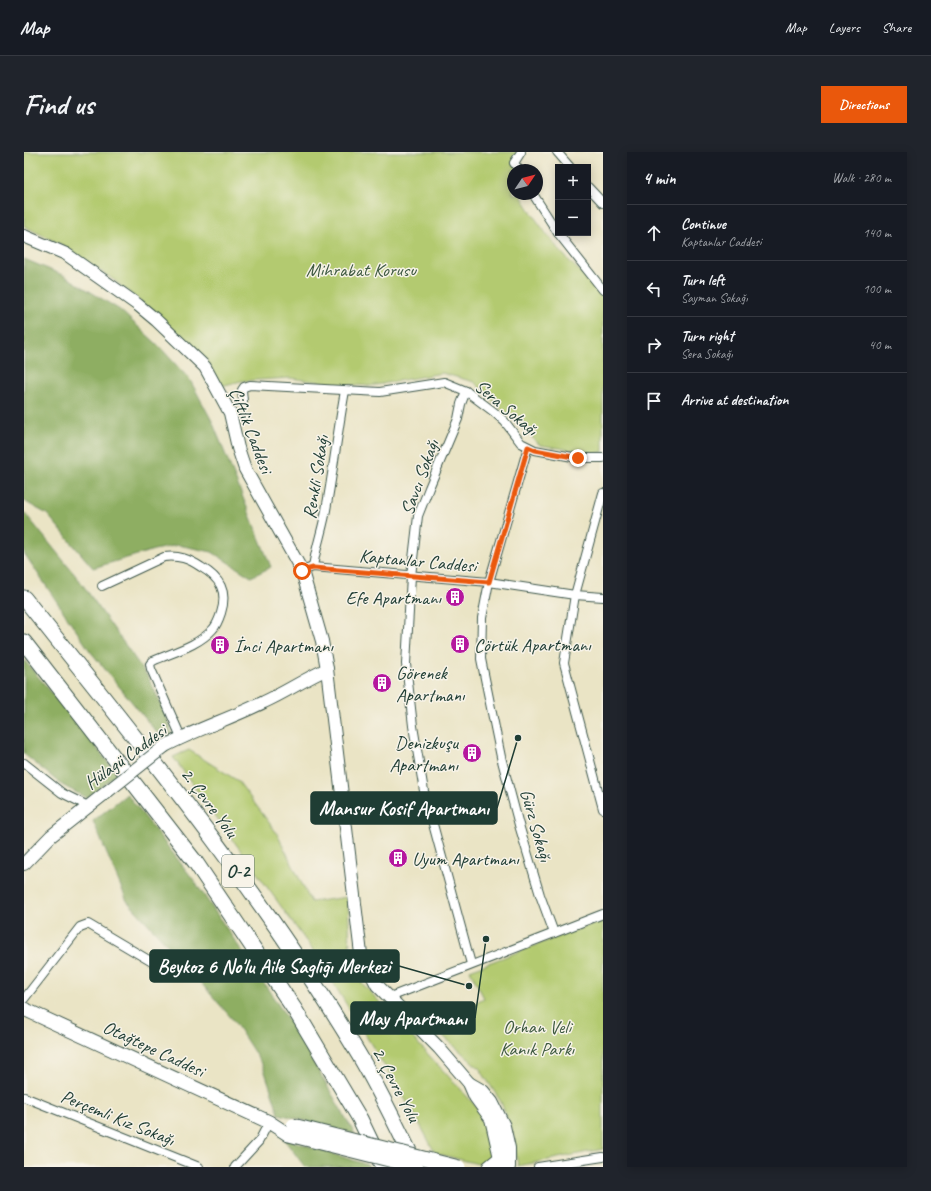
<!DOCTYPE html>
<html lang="en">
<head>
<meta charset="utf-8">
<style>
  body { margin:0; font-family:Caveat,sans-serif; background:#20242c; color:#f1f3f6 }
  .controls { position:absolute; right:12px; top:12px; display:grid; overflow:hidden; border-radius:0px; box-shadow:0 2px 10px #0003 }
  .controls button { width:36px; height:36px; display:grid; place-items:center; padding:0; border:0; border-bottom:1px solid #363941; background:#171b24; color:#f1f3f6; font:20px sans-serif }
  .compass { position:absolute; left:483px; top:12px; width:36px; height:36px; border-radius:50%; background:#171b24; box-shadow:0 2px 10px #0003; rotate:55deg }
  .stop { position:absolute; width:12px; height:12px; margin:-9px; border:3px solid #ea580c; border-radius:50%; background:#fff }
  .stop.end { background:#ea580c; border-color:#fff; box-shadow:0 1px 4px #0008 }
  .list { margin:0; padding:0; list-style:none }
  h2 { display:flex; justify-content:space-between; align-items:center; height:52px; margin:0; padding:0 16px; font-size:17px }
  h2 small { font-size:13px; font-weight:400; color:#9ea1a6 }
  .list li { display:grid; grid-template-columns:26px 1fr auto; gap:12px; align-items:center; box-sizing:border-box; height:56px; padding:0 16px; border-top:1px solid #363941 }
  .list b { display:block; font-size:15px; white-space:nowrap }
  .list p { margin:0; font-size:13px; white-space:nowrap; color:#9ea1a6 }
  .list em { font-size:13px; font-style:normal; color:#9ea1a6 }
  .icon { flex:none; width:22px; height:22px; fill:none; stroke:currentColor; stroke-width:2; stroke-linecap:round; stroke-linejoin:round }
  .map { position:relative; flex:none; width:579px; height:1015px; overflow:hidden; border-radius:0px }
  header { display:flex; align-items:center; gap:24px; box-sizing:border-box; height:56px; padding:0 20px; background:#171b24; border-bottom:1px solid #363941 }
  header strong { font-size:19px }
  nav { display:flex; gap:22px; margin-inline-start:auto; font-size:14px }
  .intro { display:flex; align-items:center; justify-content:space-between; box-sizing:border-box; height:96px; padding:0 24px }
  h1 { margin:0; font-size:28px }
  .button { padding:10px 18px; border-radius:0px; background:#ea580c; color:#fff; font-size:14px; font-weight:700 }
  main { display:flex; gap:24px; padding:0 24px }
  aside { flex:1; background:#171b24; border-radius:0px; box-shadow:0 2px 10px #0003 }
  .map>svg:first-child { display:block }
</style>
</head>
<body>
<header>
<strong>Map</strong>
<nav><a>Map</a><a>Layers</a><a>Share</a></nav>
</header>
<div class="intro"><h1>Find us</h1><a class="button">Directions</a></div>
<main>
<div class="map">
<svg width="579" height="1015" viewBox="0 0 579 1015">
  <rect width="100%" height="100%" fill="#f7f3e8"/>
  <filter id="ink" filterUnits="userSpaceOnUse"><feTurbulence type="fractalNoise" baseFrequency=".025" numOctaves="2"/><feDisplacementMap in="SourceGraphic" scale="8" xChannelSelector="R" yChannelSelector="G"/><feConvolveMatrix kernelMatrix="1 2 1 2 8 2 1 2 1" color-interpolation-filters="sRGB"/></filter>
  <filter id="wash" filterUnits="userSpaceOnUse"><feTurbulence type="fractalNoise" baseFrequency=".012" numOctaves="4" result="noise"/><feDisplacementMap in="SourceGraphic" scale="16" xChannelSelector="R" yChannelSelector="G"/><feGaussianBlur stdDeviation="0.9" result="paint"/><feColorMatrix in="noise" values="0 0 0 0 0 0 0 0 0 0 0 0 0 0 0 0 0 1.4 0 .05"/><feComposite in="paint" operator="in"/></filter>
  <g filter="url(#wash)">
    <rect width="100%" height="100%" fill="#eae4c5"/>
    <g fill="#b3ca6f" stroke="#698452">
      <path d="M0,0H493L494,18H489V42H496C514,73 547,119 579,136V300L567,301L516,293L450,230L418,221L346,234L311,232L266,226L217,229L197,234L183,209L174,198L158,184L90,128L38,93L0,74Z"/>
      <polygon points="165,598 214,629 252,680 287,750 324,745 326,802 337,830 451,953 464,977 467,1006 454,1012 411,1001 391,963 290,800 149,605"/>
      <polygon points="579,768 579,997 494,1014 489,981 477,950 456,917 407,873 460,846 446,818"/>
    </g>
    <g fill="#8eae62" stroke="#56764b">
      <polygon points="0,107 41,124 96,158 134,193 166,228 188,269 247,415 227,425 188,400 154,393 130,398 69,416 23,362 0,349"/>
      <polygon points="0,360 56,429 124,525 144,567 148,583 139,588 66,499 0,401"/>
      <polygon points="0,508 54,572 93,622 63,646 38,633 0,602"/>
      <polygon points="103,642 169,727 266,870 331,982 255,962 239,914 210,869 151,801 103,749 69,669"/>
      <polygon points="259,986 344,1013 345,1015 281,1015"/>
    </g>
  </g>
  <g filter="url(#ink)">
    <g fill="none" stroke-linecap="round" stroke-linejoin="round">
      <defs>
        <g id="street">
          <polyline points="533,0 546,15"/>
          <polyline points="495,18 490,11 497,0"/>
          <polyline points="564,35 579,51"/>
          <polyline points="509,42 534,81"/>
          <polyline points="534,81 579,138"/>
          <polyline points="442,239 437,252 434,267 405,336 394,364 387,424 382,512 389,574 400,639 447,812"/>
          <polyline points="219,249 218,238 220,235 226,233 356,240 420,230 442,239 470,260 481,270 497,291 511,298 554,306 579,306"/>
          <polyline points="504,295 465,430 458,466 457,507 477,605 495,673 516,743 530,781"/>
          <polyline points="579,341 551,443 540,511 579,657"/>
          <path d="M289,415C292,394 300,374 303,352C310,314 314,276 321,239"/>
          <polyline points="278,419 289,415 465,430 551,443 579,445"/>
          <path d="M78,434L140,405C155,403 165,407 177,415C196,426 204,439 197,461C195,467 193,473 189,477C174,494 149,500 129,509L126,512L127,517L157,585"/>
          <polyline points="0,611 38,641 64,654"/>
          <polyline points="366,845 579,762"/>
          <polyline points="0,847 56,775 64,772 133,813"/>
          <polyline points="0,945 175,1015"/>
          <polyline points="211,1015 235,989 245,970"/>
          <polyline points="514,1015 579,1005"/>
        </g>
        <g id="secondary">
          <polyline points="0,84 42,102 114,153 132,168 181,215 206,261 214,296 221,317 278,419 298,489 303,517 337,802 353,833 415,896 445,931 451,945 467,967 476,1006 477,1015"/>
          <path d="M141,594C173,577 208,566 240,550C262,540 281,527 303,517"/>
          <polyline points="0,712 27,684 84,639"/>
          <polyline points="445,931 459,939 468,950 480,974 485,996 485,1015"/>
        </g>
        <g id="primary">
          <polyline points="0,857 245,970 265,983"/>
          <polyline points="465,1015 476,1006"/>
        </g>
        <g id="highway">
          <path d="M0,446C118,594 238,740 335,903C356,939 374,976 392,1014"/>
          <polyline points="0,490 172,711 271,858 336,967 359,1015"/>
        </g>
      </defs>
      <use href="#street" stroke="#3d564a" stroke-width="10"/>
      <use href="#secondary" stroke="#3d564a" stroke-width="14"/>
      <use href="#primary" stroke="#3d564a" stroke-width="15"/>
      <use href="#highway" stroke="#3d564a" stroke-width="17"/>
      <use href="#street" stroke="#fff" stroke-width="8"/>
      <use href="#secondary" stroke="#fff" stroke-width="12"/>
      <use href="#primary" stroke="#fff" stroke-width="13"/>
      <use href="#highway" stroke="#fff" stroke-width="15"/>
      <defs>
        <polyline id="secondary-bridge" points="84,639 141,594"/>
        <g id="primary-bridge">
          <polyline points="269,973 435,1015"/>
          <polyline points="265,983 393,1015"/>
        </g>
      </defs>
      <use href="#secondary-bridge" stroke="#3d564a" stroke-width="14" stroke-linecap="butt"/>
      <use href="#primary-bridge" stroke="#3d564a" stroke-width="15" stroke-linecap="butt"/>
      <use href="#secondary-bridge" stroke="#fff" stroke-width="12"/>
      <use href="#primary-bridge" stroke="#fff" stroke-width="13"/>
    </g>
  </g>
  <g fill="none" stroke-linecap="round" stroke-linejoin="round" filter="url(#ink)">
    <polyline stroke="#ea580c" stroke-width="5" points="278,419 289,416 465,430 504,295 511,298 554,306"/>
  </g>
  <defs>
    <symbol id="building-disc" viewBox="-11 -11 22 22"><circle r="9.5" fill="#b5179e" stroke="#f7f3e8"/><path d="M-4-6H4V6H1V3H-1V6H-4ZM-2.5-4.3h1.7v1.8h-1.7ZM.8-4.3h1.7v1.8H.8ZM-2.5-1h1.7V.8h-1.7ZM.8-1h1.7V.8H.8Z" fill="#fff"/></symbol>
  </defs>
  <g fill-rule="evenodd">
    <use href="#building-disc" x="420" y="434" width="22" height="22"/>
    <use href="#building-disc" x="425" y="481" width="22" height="22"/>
    <use href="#building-disc" x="185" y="482" width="22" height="22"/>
    <use href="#building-disc" x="347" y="520" width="22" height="22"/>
    <use href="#building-disc" x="437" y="590" width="22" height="22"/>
    <use href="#building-disc" x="363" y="695" width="22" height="22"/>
  </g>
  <g text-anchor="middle" stroke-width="3" stroke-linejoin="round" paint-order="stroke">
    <rect fill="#f7f3e8" stroke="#60746a" stroke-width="1" x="198" y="703" width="32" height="32" rx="3"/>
    <g font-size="18" font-weight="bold" fill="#1f3d34">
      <text x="214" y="725">O-2</text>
    </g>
    <g font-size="19" fill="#3d5940" stroke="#f7f3e8">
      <text x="337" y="124">Mihrabat Korusu</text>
      <text x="513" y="881">Orhan Veli<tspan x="513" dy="22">Kanık Parkı</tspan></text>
    </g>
    <g font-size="19" fill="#1f3d34" stroke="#f7f3e8">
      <text transform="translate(483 255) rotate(40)" y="7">Sera Sokağı</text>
      <text transform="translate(228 278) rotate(69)" y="7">Çiftlik Caddesi</text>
      <text transform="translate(291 325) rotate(-81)" y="7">Renkli Sokağı</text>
      <text transform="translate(395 325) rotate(-70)" y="7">Savcı Sokağı</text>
      <text transform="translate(394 408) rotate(5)" y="7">Kaptanlar Caddesi</text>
      <text transform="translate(101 604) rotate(-36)" y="7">Hülagü Caddesi</text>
      <text transform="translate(186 650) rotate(53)" y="7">2. Çevre Yolu</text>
      <text transform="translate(513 673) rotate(74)" y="7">Gürz Sokağı</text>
      <text transform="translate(130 896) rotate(25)" y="7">Otağtepe Caddesi</text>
      <text transform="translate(373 932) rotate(62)" y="7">2. Çevre Yolu</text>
      <text transform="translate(94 965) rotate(22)" y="7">Perçemli Kız Sokağı</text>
    </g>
    <g font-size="19" fill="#1f3d34" stroke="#f7f3e8" text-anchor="start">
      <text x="417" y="452" text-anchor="end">Efe Apartmanı</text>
      <text x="450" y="499">Cörtük Apartmanı</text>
      <text x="210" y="500">İnci Apartmanı</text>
      <text x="372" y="527">Görenek<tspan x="372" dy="22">Apartmanı</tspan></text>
      <text x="434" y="597" text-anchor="end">Denizkuşu<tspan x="434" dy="22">Apartmanı</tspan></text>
      <text x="388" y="713">Uyum Apartmanı</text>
    </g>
  </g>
  <path fill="none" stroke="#1f3d34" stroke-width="1.5" d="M494 586L473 656M445 834L375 814M462 787L451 866"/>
  <g fill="#1f3d34" stroke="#f7f3e8" stroke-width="1.5">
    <circle cx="494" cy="586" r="4"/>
    <circle cx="445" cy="834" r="4"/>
    <circle cx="462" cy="787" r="4"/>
  </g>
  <g fill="#1f3d34" stroke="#1f3d34" stroke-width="1.5">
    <rect x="287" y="640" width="186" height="32" rx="4"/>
    <rect x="126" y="798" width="249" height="32" rx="4"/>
    <rect x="327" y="850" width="124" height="32" rx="4"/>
  </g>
  <g font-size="20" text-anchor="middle" font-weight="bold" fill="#fff">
    <text x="380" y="663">Mansur Kosif Apartmanı</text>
    <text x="250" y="821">Beykoz 6 No'lu Aile Saḡlıḡı Merkezi</text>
    <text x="389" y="873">May Apartmanı</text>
  </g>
</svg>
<div class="controls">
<button>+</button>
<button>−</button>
</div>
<svg class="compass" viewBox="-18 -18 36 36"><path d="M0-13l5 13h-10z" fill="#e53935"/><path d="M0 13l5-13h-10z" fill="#9ea1a6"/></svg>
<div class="stop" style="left:278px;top:419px"></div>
<div class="stop end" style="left:554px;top:306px"></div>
</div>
<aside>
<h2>4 min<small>Walk · 280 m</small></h2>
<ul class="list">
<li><svg class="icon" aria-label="ahead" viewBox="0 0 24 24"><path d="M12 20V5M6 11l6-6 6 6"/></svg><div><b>Continue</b><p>Kaptanlar Caddesi</p></div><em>140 m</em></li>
<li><svg class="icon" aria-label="left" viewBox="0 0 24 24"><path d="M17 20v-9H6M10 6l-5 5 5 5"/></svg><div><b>Turn left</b><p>Sayman Sokağı</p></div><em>100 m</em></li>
<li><svg class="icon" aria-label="right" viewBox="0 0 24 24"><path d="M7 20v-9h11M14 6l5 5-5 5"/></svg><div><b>Turn right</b><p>Sera Sokağı</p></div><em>40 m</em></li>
<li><svg class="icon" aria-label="arrive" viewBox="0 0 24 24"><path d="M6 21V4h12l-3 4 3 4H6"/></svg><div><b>Arrive at destination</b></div></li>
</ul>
</aside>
</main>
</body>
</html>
